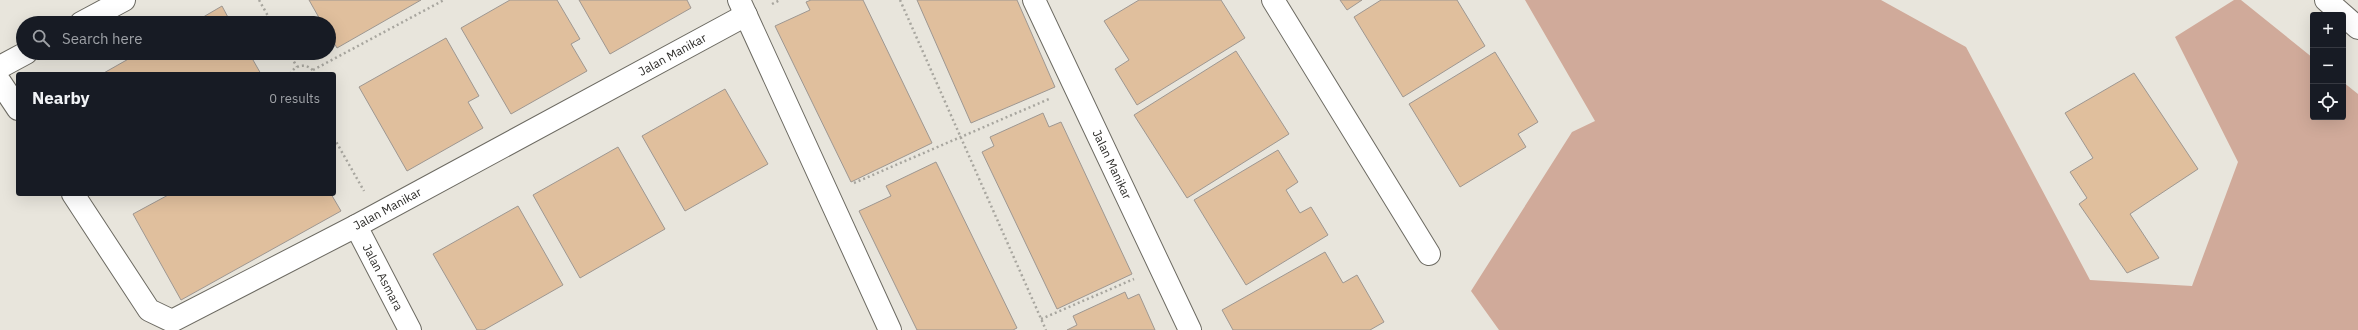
<!DOCTYPE html>
<html lang="en">
<head>
<meta charset="utf-8">
<style>
  body { margin:0; font-family:"IBM Plex Sans",sans-serif; background:#242831; color:#f1f3f6 }
  .controls { position:absolute; right:12px; top:12px; display:grid; overflow:hidden; border-radius:4px; box-shadow:0 4px 16px #0002 }
  .controls button { width:36px; height:36px; display:grid; place-items:center; padding:0; border:0; border-bottom:1px solid #363941; background:#171b24; color:#f1f3f6; font:20px sans-serif }
  .list { margin:0; padding:0; list-style:none }
  h2 { display:flex; justify-content:space-between; align-items:center; height:52px; margin:0; padding:0 16px; font-size:17px }
  h2 small { font-size:13px; font-weight:400; color:#9ea1a6 }
  .icon { flex:none; width:22px; height:22px; fill:none; stroke:currentColor; stroke-width:2; stroke-linecap:round; stroke-linejoin:round }
  .map { position:relative; flex:none; width:2358px; height:330px; overflow:hidden }
  .search { position:absolute; background:#171b24; box-shadow:0 4px 16px #0002; left:16px; top:16px; width:320px; height:44px; display:flex; align-items:center; gap:10px; box-sizing:border-box; padding:0 14px; border-radius:22px; color:#9ea1a6; font-size:15px }
  .panel { position:absolute; background:#171b24; box-shadow:0 4px 16px #0002; left:16px; top:72px; width:320px; height:124px; border-radius:4px }
  .map>svg:first-child { display:block }
</style>
</head>
<body>
<div class="map">
<svg width="2358" height="330" viewBox="0 0 2358 330">
  <rect width="100%" height="100%" fill="#e8e5dc"/>
  <polygon fill="#d0aa9a" points="1525,0 1881,0 1966,47 2090,280 2192,286 2238,162 2175,37 2234,0 2241,0 2313,58 2313,117 2343,117 2343,82 2358,94 2358,330 1499,330 1471,291 1572,132 1595,121"/>
  <g fill="#e0bf9d" stroke="#9e9791">
    <polygon points="309,0 421,0 337,48 329,34 329,23 322,23"/>
    <polygon points="510,0 557,0 580,39 571,44 587,71 511,114 461,28"/>
    <polygon points="579,0 687,0 691,8 610,54"/>
    <polygon points="811,0 863,0 932,143 851,182 775,26 810,10 806,2"/>
    <polygon points="917,0 1017,0 1055,87 971,123"/>
    <polygon points="1139,0 1221,0 1245,38 1137,105 1115,69 1129,60 1104,21"/>
    <polygon points="1340,0 1362,0 1347,10"/>
    <polygon points="1381,0 1457,0 1485,46 1403,97 1354,17"/>
    <polygon points="222,6 231,23 193,23"/>
    <polygon points="446,38 479,96 468,102 483,128 407,171 359,87"/>
    <polygon points="1236,51 1289,134 1187,198 1134,115"/>
    <polygon points="1495,52 1538,122 1518,134 1526,147 1460,187 1409,104"/>
    <polygon points="139,53 249,53 261,74 102,74"/>
    <polygon points="2134,73 2198,169 2130,214 2159,258 2127,273 2079,204 2087,198 2070,172 2093,158 2065,113"/>
    <polygon points="725,89 768,164 685,211 642,136"/>
    <polygon points="1043,113 1049,127 1061,122 1132,274 1057,309 982,152 994,146 990,137"/>
    <polygon points="618,147 665,229 580,278 533,195"/>
    <polygon points="1278,150 1298,182 1286,190 1300,213 1311,207 1328,235 1246,285 1194,200"/>
    <polygon points="936,162 1017,328 1013,330 917,330 859,211 891,196 886,186"/>
    <polygon points="170,194 331,194 341,211 181,300 133,214"/>
    <polygon points="518,206 563,285 484,330 477,330 433,254"/>
    <polygon points="1325,252 1343,283 1357,275 1384,322 1370,330 1233,330 1222,310"/>
    <polygon points="1125,292 1128,299 1139,294 1155,330 1067,330 1077,325 1073,316"/>
  </g>
  <g fill="none" stroke-linecap="round" stroke-linejoin="round">
    <defs>
      <g id="street">
        <polyline points="739,0 890,330"/>
        <path id="s1" d="M1034,0L1190,330"/>
        <polyline points="1273,0 1429,254"/>
        <polyline points="2326,0 2358,28"/>
        <polyline points="81,23 124,0"/>
        <polyline points="0,67 26,53"/>
        <polyline points="0,82 18,109"/>
        <path id="s2" d="M73,194L149,310L172,321L356,226L746,15"/>
        <path id="s3" d="M356,226L410,330"/>
      </g>
    </defs>
    <use href="#street" stroke="#6c6a62" stroke-width="24"/>
    <g stroke="#a8a69f" stroke-width="2.5" stroke-dasharray="2 3" stroke-linecap="butt">
      <polyline points="259,0 272,23"/>
      <polyline points="900,0 1046,330"/>
      <polyline points="772,4 780,0"/>
      <polyline points="289,53 297,67"/>
      <polyline points="313,70 444,0"/>
      <path d="M290,74C296,63 310,63 315,74"/>
      <polyline points="334,138 364,191"/>
      <polyline points="854,183 1049,99"/>
      <polyline points="1041,319 1134,279"/>
    </g>
    <use href="#street" stroke="#fff" stroke-width="22"/>
  </g>
  <g text-anchor="middle" stroke-width="3.5" stroke-linejoin="round" paint-order="stroke">
    <g font-size="12" fill="#2e2d2a" stroke="#fff">
      <text dy="4" stroke="none"><textPath href="#s2" startOffset="731">Jalan Manikar</textPath></text>
      <text dy="4" stroke="none"><textPath href="#s1" startOffset="182">Jalan Manikar</textPath></text>
      <text dy="4" stroke="none"><textPath href="#s2" startOffset="407">Jalan Manikar</textPath></text>
      <text dy="4" stroke="none"><textPath href="#s3" startOffset="58">Jalan Asmara</textPath></text>
    </g>
  </g>
</svg>
<div class="controls">
<button>+</button>
<button>−</button>
<button><svg class="icon" aria-label="locate" viewBox="0 0 24 24"><circle cx="12" cy="12" r="6"/><path d="M12 2v4M12 18v4M2 12h4M18 12h4"/></svg></button>
</div>
<div class="search"><svg class="icon" aria-label="search" viewBox="0 0 24 24"><circle cx="10" cy="10" r="6"/><path d="M15 15l6 6"/></svg>Search here</div>
<section class="panel">
<h2>Nearby<small>0 results</small></h2>
<ul class="list">
</ul>
</section>
</div>
</body>
</html>
